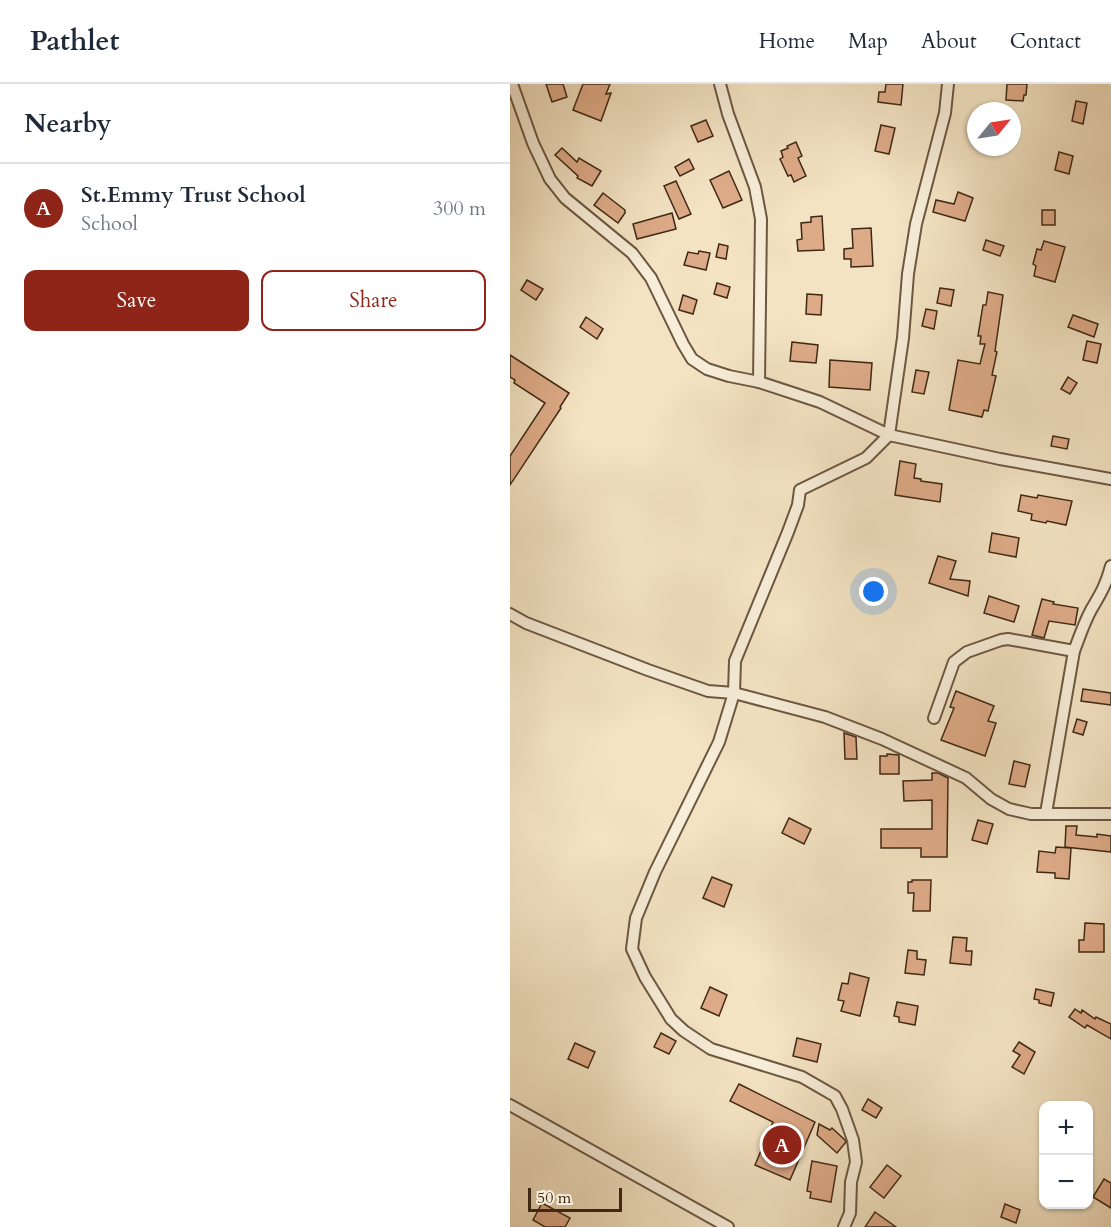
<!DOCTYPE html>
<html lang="en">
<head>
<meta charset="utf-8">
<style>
  body { margin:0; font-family:Cardo,serif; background:#f6f6f7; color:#1f2937 }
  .controls { position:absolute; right:18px; bottom:18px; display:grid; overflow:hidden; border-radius:12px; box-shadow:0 2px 4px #0004 }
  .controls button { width:54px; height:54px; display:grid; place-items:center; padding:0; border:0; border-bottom:2px solid #e0e1e3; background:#fff; color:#1f2937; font:30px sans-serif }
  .compass { position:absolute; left:457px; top:18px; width:54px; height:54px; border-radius:50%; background:#fff; box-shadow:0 2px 4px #0004; rotate:60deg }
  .scale { position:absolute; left:18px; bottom:15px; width:94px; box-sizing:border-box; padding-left:6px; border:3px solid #3f2814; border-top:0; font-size:16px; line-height:21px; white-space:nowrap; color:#3f2814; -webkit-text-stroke:4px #f7edd8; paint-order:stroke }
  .you { position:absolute; left:364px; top:508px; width:21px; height:21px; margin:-15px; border:4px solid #fff; border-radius:50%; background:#1a73e8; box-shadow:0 0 0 9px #1a73e833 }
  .badge { display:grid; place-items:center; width:39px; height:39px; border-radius:50%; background:#8f2418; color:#fff; font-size:20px; font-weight:700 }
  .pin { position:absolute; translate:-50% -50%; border:3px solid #fff; box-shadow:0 2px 6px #0006 }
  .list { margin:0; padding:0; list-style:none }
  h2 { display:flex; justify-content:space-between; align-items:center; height:78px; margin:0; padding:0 24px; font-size:26px }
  h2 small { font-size:20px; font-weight:400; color:#747a83 }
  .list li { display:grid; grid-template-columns:39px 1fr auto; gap:18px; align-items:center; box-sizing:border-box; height:90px; padding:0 24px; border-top:2px solid #e0e1e3 }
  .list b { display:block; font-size:22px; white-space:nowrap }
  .list p { margin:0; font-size:20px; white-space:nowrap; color:#747a83 }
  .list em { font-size:20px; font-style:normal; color:#747a83 }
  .actions { display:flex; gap:12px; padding:18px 24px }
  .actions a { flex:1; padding:14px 0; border:2px solid #8f2418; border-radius:12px; text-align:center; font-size:21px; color:#8f2418 }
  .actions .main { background:#8f2418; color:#fff }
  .map { position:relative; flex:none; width:601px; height:1143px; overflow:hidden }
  header { display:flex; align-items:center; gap:36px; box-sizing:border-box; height:84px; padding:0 30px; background:#fff; border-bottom:2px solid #e0e1e3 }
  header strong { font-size:28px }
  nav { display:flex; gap:33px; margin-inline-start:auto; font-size:21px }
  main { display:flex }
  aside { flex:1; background:#fff }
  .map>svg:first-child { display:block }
</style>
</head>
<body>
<header>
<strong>Pathlet</strong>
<nav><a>Home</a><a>Map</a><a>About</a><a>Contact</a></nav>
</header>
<main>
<aside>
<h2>Nearby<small></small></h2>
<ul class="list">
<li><span class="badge">A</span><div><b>St.Emmy Trust School</b><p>School</p></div><em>300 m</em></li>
</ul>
<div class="actions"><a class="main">Save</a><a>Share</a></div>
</aside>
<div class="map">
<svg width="601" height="1143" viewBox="0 0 601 1143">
  <rect width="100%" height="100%" fill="#f3e3c3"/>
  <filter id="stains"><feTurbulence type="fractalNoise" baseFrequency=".00333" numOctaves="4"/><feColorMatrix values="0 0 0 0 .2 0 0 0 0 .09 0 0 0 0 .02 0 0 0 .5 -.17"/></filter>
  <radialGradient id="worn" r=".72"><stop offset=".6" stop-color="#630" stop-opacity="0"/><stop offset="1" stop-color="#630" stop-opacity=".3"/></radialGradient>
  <g fill="#deab88" stroke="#3f2814" stroke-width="1.5">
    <polygon points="36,0 53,0 57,13 42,18"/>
    <polygon points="73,0 100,0 96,10 101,9 91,37 63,26"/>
    <polygon points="376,0 393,0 391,21 368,18 369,8 375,8"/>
    <polygon points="497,0 517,0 516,11 514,11 513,17 496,16"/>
    <polygon points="566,17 577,19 573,40 562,37"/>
    <polygon points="196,36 203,52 188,58 181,42"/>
    <polygon points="371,41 385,44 379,70 365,67"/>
    <polygon points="286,58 292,72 288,74 296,92 284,98 281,91 278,92 270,75 273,73 271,67 278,64 277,62"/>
    <polygon points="52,64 67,78 69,74 91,87 82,102 67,94 68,92 45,71"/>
    <polygon points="549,68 563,72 559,90 545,86"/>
    <polygon points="179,75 184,85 170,92 165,83"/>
    <polygon points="219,87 232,116 213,124 200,96"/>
    <polygon points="166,97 181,130 169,135 154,102"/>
    <polygon points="448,108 463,114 455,137 423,128 426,116 444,120"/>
    <polygon points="93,109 115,126 115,129 108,139 84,121"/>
    <rect x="532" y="126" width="13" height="15"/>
    <polygon points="162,129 166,145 127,155 123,140"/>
    <polygon points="312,132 314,166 288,167 287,156 292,155 291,139 301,138 301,133"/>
    <polygon points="361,144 363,182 341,183 341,175 334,175 334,165 343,164 342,145"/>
    <polygon points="476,156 494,162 490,172 473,166"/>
    <polygon points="534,157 555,163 545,198 524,192 526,182 523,180 527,165 531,166"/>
    <polygon points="209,160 218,162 216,175 206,173"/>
    <polygon points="189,167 200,169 196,186 174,181 178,168 188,170"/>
    <polygon points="17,196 33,205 26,216 11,206"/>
    <polygon points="207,199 220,203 217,214 204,210"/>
    <polygon points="430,204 444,206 441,222 427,219"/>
    <polygon points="478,208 493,211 485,267 487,268 482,291 486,292 478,327 474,326 472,333 439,326 448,276 470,280 475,260 470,260 471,252 468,252 473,221 476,221"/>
    <polygon points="297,210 312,211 311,231 296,230"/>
    <polygon points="173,211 187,216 183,230 169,226"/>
    <polygon points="416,225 427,227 424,245 412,242"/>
    <polygon points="563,231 588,240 584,253 558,243"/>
    <polygon points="76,233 93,245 87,255 70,243"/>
    <polygon points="577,257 591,260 587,279 573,276"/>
    <polygon points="282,258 308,261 306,279 280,277"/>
    <polygon points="0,271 59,309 50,323 51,324 0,401 0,372 35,319 4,299 5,296 0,293"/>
    <polygon points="320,276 362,279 360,306 319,303"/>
    <polygon points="406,286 419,288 414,310 402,308"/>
    <polygon points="558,293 567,299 560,310 551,305"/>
    <polygon points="543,352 559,355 557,365 541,362"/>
    <polygon points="390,377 406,380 404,394 411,395 411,397 432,400 430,418 385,411"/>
    <polygon points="511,411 527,414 528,411 562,417 556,441 537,437 536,439 521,436 522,430 508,427"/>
    <polygon points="482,449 509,454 506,473 479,468"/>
    <polygon points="428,472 446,477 440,495 460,497 458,512 419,499"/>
    <polygon points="479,512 509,522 504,538 474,529"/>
    <polygon points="532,515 544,518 543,520 568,524 565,541 539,537 534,554 522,551"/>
    <polygon points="573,605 601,609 601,621 571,617"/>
    <polygon points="446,607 484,622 478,637 486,639 475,672 431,656 444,624 440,623"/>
    <polygon points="567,635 577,638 573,651 563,648"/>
    <polygon points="334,649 346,653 347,675 335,675"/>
    <polygon points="377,670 389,671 389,690 370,690 370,672 377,672"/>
    <polygon points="504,677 520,681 515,703 499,700"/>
    <polygon points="422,689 428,689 438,694 437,773 411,773 411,764 371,764 371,745 422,745 422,716 394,717 393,697 422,696"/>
    <polygon points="279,734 301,745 294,760 272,749"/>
    <polygon points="468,736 483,740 477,760 462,756"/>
    <polygon points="556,742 567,742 566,751 587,753 587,750 601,752 601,768 555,763"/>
    <polygon points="546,763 561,764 559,795 545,794 545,789 527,788 529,767 545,769"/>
    <polygon points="202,793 222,801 214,823 193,814"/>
    <polygon points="402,796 421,796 420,827 403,827 404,809 398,809 398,798 402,798"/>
    <polygon points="575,839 594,840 594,868 569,868 569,856 574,856"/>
    <polygon points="443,853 457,854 456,867 462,867 461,881 440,879"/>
    <polygon points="398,866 407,867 407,875 416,876 414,891 395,889"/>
    <polygon points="340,889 359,894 350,932 331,927 334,917 328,916 332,899 338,900"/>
    <polygon points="200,903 217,911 209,932 191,924"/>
    <polygon points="526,905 544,909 541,922 529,919 529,916 524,915"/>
    <polygon points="387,918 408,922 405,941 389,938 389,933 384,932"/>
    <polygon points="565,925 571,929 572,926 585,935 586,933 601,940 601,955 577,941 575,944 559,933"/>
    <polygon points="151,949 166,957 159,970 144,963"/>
    <polygon points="287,954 311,960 307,978 283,972"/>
    <polygon points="509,958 525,968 514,990 502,983 510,971 503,967"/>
    <polygon points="65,959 85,968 78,984 58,975"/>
    <polygon points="229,1000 305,1038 280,1096 245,1081 263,1038 220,1017"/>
    <polygon points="358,1015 372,1024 366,1034 352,1026"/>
    <polygon points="309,1040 320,1046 322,1044 335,1056 336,1058 327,1069 307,1051"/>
    <polygon points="302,1077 327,1082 321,1118 300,1114 301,1108 297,1107"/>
    <polygon points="377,1081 391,1092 374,1114 360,1103"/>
    <polygon points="594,1095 601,1099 601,1124 583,1113"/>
    <polygon points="32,1119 60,1134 55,1143 35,1143 23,1136"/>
    <polygon points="495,1120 510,1126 506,1139 491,1133"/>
    <polygon points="365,1128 386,1143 355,1143"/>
  </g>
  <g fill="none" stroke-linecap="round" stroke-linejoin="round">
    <defs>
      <g id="street">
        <polyline points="2,0 23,59 40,95 55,114 122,169 141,194 173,260 182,275 197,285 219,292 249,298 310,318 379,351 393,254 398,190 406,140 435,29 438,0"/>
        <polyline points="210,0 218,30 245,103 251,135 249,298"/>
        <polyline points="0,530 16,539 138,586 198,607 224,609 315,633 372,655 456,694 481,715 499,725 521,730 601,730"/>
        <path d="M424,634L444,578L457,568L491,556L498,555L564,567C569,554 574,539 581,526C591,509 596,501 601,482"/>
        <polyline points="536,729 564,567"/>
        <polyline points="0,1021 218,1143"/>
        <polyline points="334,1143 340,1129 341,1098 346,1078 343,1056 332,1025 325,1012 292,993 201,965 174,947 161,935 135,893 122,865 126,834 145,788 209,658 224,609 225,577 278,448 288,421 290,406 356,374 379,351 490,375 601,395"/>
      </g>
    </defs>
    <use href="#street" stroke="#6c5740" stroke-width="14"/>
    <use href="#street" stroke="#f7edd8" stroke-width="10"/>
  </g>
  <rect width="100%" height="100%" filter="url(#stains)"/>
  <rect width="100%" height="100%" fill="url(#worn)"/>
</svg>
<div class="controls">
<button>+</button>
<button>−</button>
</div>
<svg class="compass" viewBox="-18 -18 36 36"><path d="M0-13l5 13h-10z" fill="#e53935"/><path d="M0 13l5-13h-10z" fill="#747a83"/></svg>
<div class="scale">50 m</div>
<div class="you"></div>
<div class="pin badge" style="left:272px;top:1061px">A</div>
</div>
</main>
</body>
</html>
